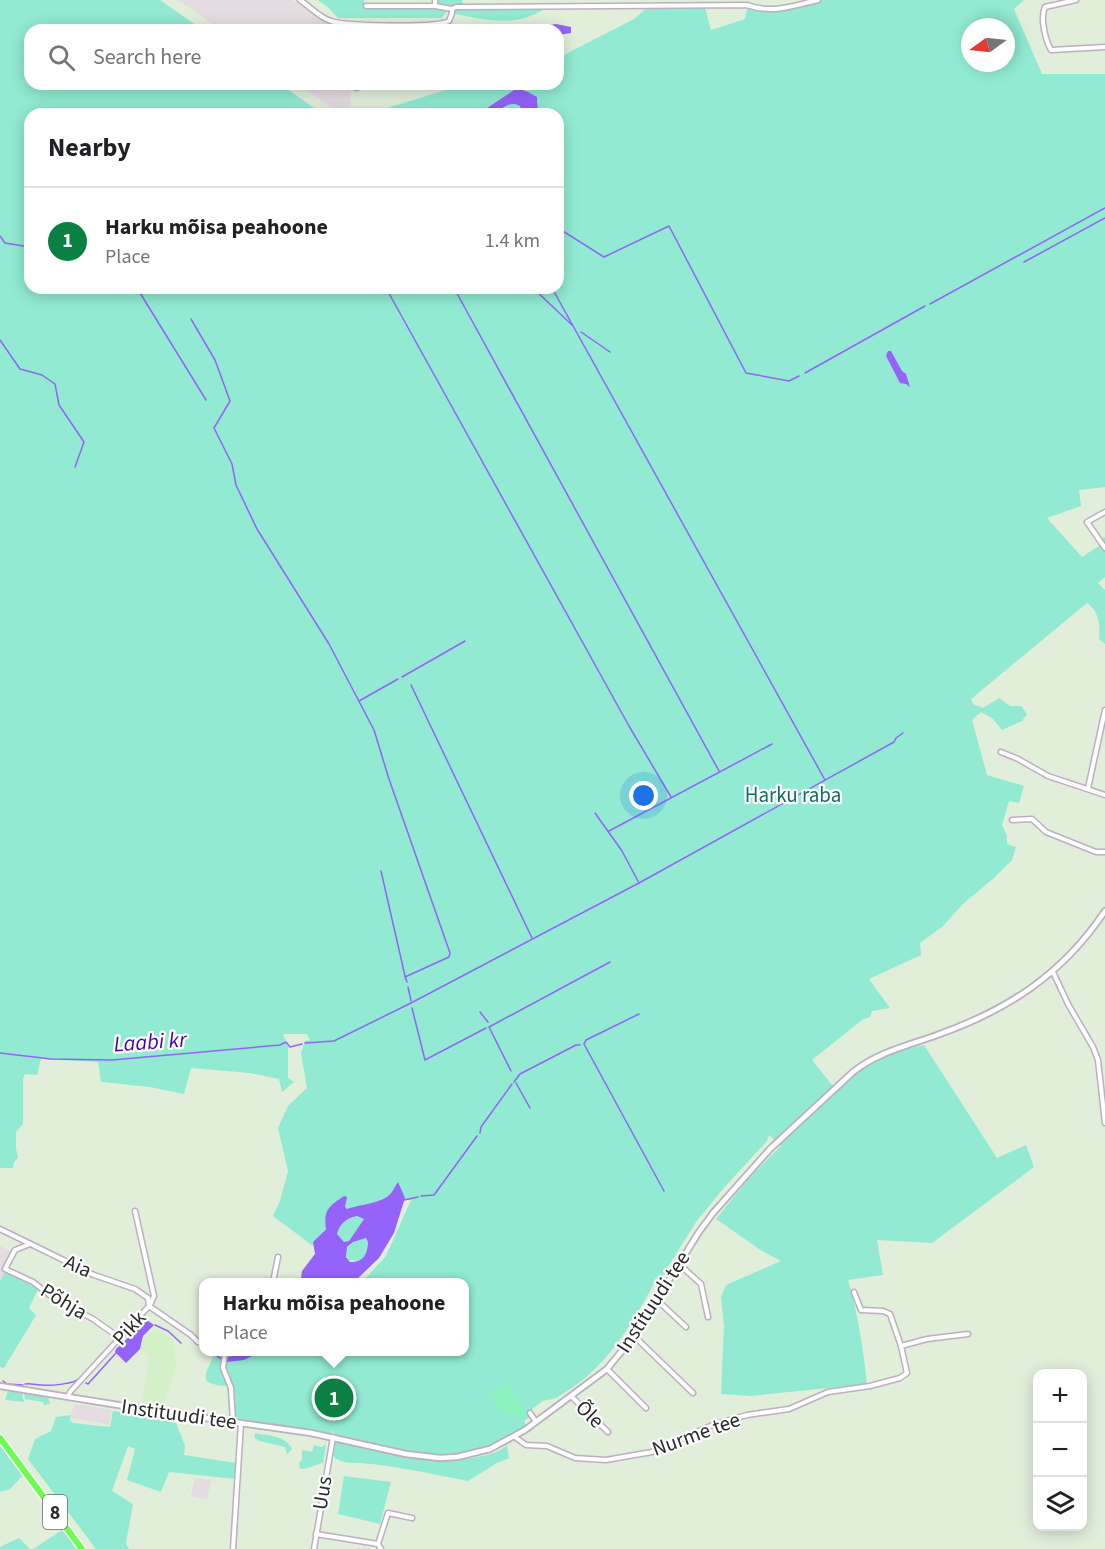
<!DOCTYPE html>
<html lang="en">
<head>
<meta charset="utf-8">
<style>
  body { margin:0; font-family:"Source Sans 3",sans-serif; background:#f2f2f2; color:#202124 }
  .controls { position:absolute; right:18px; bottom:18px; display:grid; overflow:hidden; border-radius:12px; box-shadow:0 3px 15px #0003 }
  .controls button { width:54px; height:54px; display:grid; place-items:center; padding:0; border:0; border-bottom:2px solid #e0e0e0; background:#fff; color:#202124; font:30px sans-serif }
  .compass { position:absolute; left:961px; top:18px; width:54px; height:54px; border-radius:50%; background:#fff; box-shadow:0 3px 15px #0003; rotate:255deg }
  .you { position:absolute; left:644px; top:796px; width:21px; height:21px; margin:-15px; border:4px solid #fff; border-radius:50%; background:#1a73e8; box-shadow:0 0 0 9px #1a73e833 }
  .badge { display:grid; place-items:center; width:39px; height:39px; border-radius:50%; background:#0b8043; color:#fff; font-size:20px; font-weight:700 }
  .pin { position:absolute; translate:-50% -50%; border:3px solid #fff; box-shadow:0 2px 6px #0006 }
  .popup { position:absolute; left:199px; top:1278px; width:270px; height:78px; box-sizing:border-box; display:grid; place-content:center; border-radius:12px; background:#fff; filter:drop-shadow(0 2px 4px #0005); font-size:20px; white-space:nowrap; color:#757577 }
  .popup b { font-size:22px; color:#202124 }
  .popup::after { content:''; position:absolute; left:50%; top:100%; margin-left:-12px; border:12px solid transparent; border-top-color:#fff }
  .list { margin:0; padding:0; list-style:none }
  h2 { display:flex; justify-content:space-between; align-items:center; height:78px; margin:0; padding:0 24px; font-size:26px }
  h2 small { font-size:20px; font-weight:400; color:#757577 }
  .list li { display:grid; grid-template-columns:39px 1fr auto; gap:18px; align-items:center; box-sizing:border-box; height:108px; padding:0 24px; border-top:2px solid #e0e0e0 }
  .list b { display:block; font-size:22px; white-space:nowrap }
  .list p { margin:0; font-size:20px; white-space:nowrap; color:#757577 }
  .list em { font-size:20px; font-style:normal; color:#757577 }
  .icon { flex:none; width:33px; height:33px; fill:none; stroke:currentColor; stroke-width:2; stroke-linecap:round; stroke-linejoin:round }
  .map { position:relative; flex:none; width:1105px; height:1549px; overflow:hidden }
  .search { position:absolute; background:#fff; box-shadow:0 3px 15px #0003; left:24px; top:24px; width:540px; height:66px; display:flex; align-items:center; gap:15px; box-sizing:border-box; padding:0 21px; border-radius:18px; color:#757577; font-size:22px }
  .panel { position:absolute; background:#fff; box-shadow:0 3px 15px #0003; left:24px; top:108px; width:540px; height:186px; border-radius:18px }
  .map>svg:first-child { display:block }
</style>
</head>
<body>
<div class="map">
<svg width="1105" height="1549" viewBox="0 0 1105 1549">
  <rect width="100%" height="100%" fill="#e1eeda"/>
  <g fill="#e5dce2">
    <polygon points="178,0 292,0 329,25 380,30 221,30"/>
    <polygon points="298,84 352,84 349,111 333,109"/>
    <polygon points="0,1246 11,1251 2,1269 5,1271 0,1281"/>
    <polygon points="74,1404 112,1410 109,1425 71,1418"/>
    <polygon points="195,1478 211,1480 207,1499 191,1496"/>
  </g>
  <polygon fill="#d3f1c8" points="155,1328 173,1339 176,1366 163,1406 142,1403 149,1356 140,1350 142,1341"/>
  <g fill="#91ead1" fill-rule="evenodd">
    <path d="M0,0H160L203,30H30V84H73L75,88L77,87L76,84H280L323,114H30V288H558V114H538L537,99L528,92L517,88L478,114H368L465,84H558V58L634,19L649,6L705,7L711,30L745,19L747,9L780,10L818,0H1024L1014,9L1042,74H1105V487L1079,490L1081,506L1047,518L1082,557L1099,546L1102,539L1105,537V577L1098,583L1105,590V644L1099,639C1100,625 1100,613 1087,603L971,699L973,704L983,708L999,698L1010,706H1021L1027,714L1022,721L1002,730L992,718L981,712L972,720L987,775L1024,786L1019,803L1009,801L1002,825L1007,836V844L1016,847L1012,860L994,878L964,903L942,927L920,943L921,955L869,979L890,1008L872,1011L870,1017L862,1020L812,1060L836,1090C868,1062 882,1054 924,1045L997,1158L1026,1145L1034,1167L932,1243L877,1240L883,1275L848,1280C858,1314 863,1348 867,1384L751,1396L721,1394L724,1326L721,1297L726,1285L781,1261L762,1251L716,1219L749,1178L781,1146L769,1135L767,1141L722,1190L696,1222L661,1278H657C631,1326 606,1370 556,1398C552,1400 548,1399 543,1401C538,1404 533,1409 528,1412L530,1417L524,1421L526,1425L514,1435H510L509,1438C451,1466 398,1452 338,1436L332,1431L331,1434L237,1420L234,1407L229,1404L227,1386C199,1384 203,1378 214,1356L220,1358L229,1352H464V1282H362L386,1256L411,1200H404L397,1183C395,1186 392,1193 389,1195C380,1203 358,1205 347,1209L345,1208C338,1216 314,1238 313,1246L273,1216L280,1201L288,1171L278,1128L288,1106L307,1088L301,1053L305,1041L310,1040L307,1034H283L288,1047V1078L294,1082L282,1092L279,1079L250,1073L191,1068L184,1094L150,1087L101,1082L98,1062L41,1059L37,1075L25,1074L23,1079V1124L16,1132V1149L18,1158L14,1162L13,1168H0ZM970,27H1006V63H970Z"/>
    <path d="M318,0H364L365,7H436V0H462L463,7L544,9C514,29 480,19 447,12L441,18H338L329,8Z"/>
    <polygon points="515,103 520,106 522,114 498,114 499,110 509,104"/>
    <path d="M358,1216L364,1219L349,1241L344,1242L337,1234C340,1223 347,1218 358,1216Z"/>
    <path d="M366,1238L368,1242L365,1257L361,1261L348,1260C342,1247 353,1240 366,1238Z"/>
    <polygon points="5,1271 38,1289 29,1308 36,1315 4,1368 0,1367 0,1281"/>
    <polygon points="8,1391 23,1393 22,1397 25,1402 5,1400"/>
    <polygon points="24,1393 48,1397 50,1404 44,1405 43,1402 25,1399"/>
    <polygon points="113,1411 175,1420 185,1446 184,1455 236,1463 236,1479 169,1472 161,1492 127,1480 135,1449 128,1446 112,1491 133,1504 126,1543 129,1549 96,1549 28,1459 35,1439 51,1431 56,1417 71,1415 70,1420 73,1423 110,1427"/>
    <path d="M255,1433C269,1436 285,1435 292,1449L287,1454L285,1447L259,1441L254,1437Z"/>
    <path d="M337,1441C387,1448 424,1468 477,1457C487,1455 499,1453 507,1445L509,1458L497,1463L468,1481C432,1474 397,1466 360,1463C353,1463 338,1463 333,1456C330,1452 333,1447 334,1443Z"/>
    <path d="M326,1444L323,1463C314,1465 309,1469 300,1469L299,1462L302,1460V1450L312,1452L314,1445L322,1447Z"/>
    <polygon points="0,1445 23,1475 10,1489 0,1492"/>
    <polygon points="344,1476 391,1482 380,1524 338,1514"/>
    <polygon points="64,1529 78,1549 33,1549"/>
    <polygon points="19,1538 30,1549 0,1549 0,1547"/>
  </g>
  <polygon fill="#8cf2be" points="508,1383 525,1414 522,1419 500,1410 491,1392"/>
  <g fill="#9563fa" fill-rule="evenodd">
    <polygon points="556,24 571,27 571,33 558,35 558,30 519,30"/>
    <path d="M517,88L528,92L537,97L538,114H522L520,106C512,101 506,106 499,110L498,114H478Z"/>
    <polygon points="888,351 891,351 902,371 906,374 910,387 906,384 900,383 886,356"/>
    <path d="M398,1182L405,1198L394,1233L379,1258L354,1282H298L301,1279L302,1271L315,1254L313,1242L326,1229C323,1210 329,1206 344,1196L347,1197L345,1207L347,1209C358,1205 381,1203 389,1195C393,1192 395,1186 398,1182ZM357,1216L364,1219L349,1241L344,1242L337,1234C340,1223 347,1218 357,1216ZM366,1238L368,1242C367,1255 364,1262 350,1262L346,1257L347,1247L353,1242Z"/>
    <polygon points="147,1320 154,1325 143,1336 140,1349 126,1363 115,1352 116,1349"/>
    <polygon points="239,1352 261,1352 244,1360 227,1362 228,1357 237,1355"/>
  </g>
  <g fill="none" stroke-linecap="round" stroke-linejoin="round">
    <g stroke="#9563fa" stroke-width="1.5">
      <polyline points="558,228 604,257 669,226 746,373 789,381 799,376"/>
      <polyline points="0,236 5,243 30,247"/>
      <polyline points="1024,262 1105,218"/>
      <polyline points="137,288 206,400"/>
      <polyline points="386,288 629,726 671,797"/>
      <polyline points="454,288 719,771"/>
      <polyline points="533,288 572,325"/>
      <polyline points="552,288 825,780"/>
      <polyline points="930,304 1105,208"/>
      <polyline points="191,319 215,360 230,401 214,428 232,464 236,485 257,529 329,644 374,730 389,779 450,953 449,957 405,977 407,982"/>
      <polyline points="581,332 610,352"/>
      <polyline points="0,340 20,369 42,375 55,384 59,405 84,442 75,467"/>
      <polyline points="805,373 925,306"/>
      <polyline points="402,677 465,641"/>
      <polyline points="411,685 532,938"/>
      <polyline points="359,701 398,679"/>
      <polyline points="595,813 622,851 639,883"/>
      <polyline points="609,831 772,744"/>
      <polyline points="381,871 405,976"/>
      <polyline points="408,987 411,1001"/>
      <polyline points="412,1008 425,1060 486,1028"/>
      <polyline points="480,1012 488,1022"/>
      <polyline points="639,1014 586,1040 584,1044 664,1191"/>
      <polyline points="305,1043 334,1041 411,1003 639,883 894,742 896,738 903,733"/>
      <polyline points="0,1053 51,1059 112,1060 280,1045 286,1042 290,1047 302,1044"/>
      <polyline points="511,1071 489,1027 610,962"/>
      <polyline points="514,1082 520,1074 576,1045 580,1045"/>
      <polyline points="516,1083 530,1108"/>
      <polyline points="480,1133 481,1127 512,1084"/>
      <polyline points="421,1196 434,1195 477,1136"/>
      <polyline points="404,1200 418,1197"/>
      <polyline points="155,1325 168,1331 181,1343"/>
      <polyline points="217,1356 222,1359"/>
      <polyline points="3,1381 7,1384 23,1385"/>
      <polyline points="86,1383 88,1384 116,1353"/>
      <path d="M25,1384C32,1383 34,1385 41,1385C50,1386 75,1384 80,1378"/>
    </g>
    <defs>
      <g id="minor">
        <path d="M300,0C309,6 320,18 331,21C347,26 436,28 449,21L452,13V9L456,7L747,5C772,14 793,6 818,0"/>
        <polyline points="435,0 435,6 452,9"/>
        <path d="M1076,0L1045,7C1040,18 1045,39 1051,50L1105,47"/>
        <polyline points="366,6 435,6"/>
        <polyline points="355,84 356,88 369,84"/>
        <polyline points="1105,512 1087,522 1105,548"/>
        <polyline points="1001,752 1018,759 1048,776 1105,795"/>
        <polyline points="1088,788 1105,710"/>
        <polyline points="1012,820 1032,819 1046,832 1096,852 1105,852"/>
        <polyline points="1053,972 1068,1004 1093,1047 1098,1060 1105,1123"/>
        <polyline points="0,1229 94,1275 135,1289 148,1298 149,1306 191,1335 198,1342 204,1344"/>
        <polyline points="30,1244 15,1250 5,1269 33,1282 52,1297 93,1319 120,1338"/>
        <polyline points="679,1264 701,1284 708,1317"/>
        <polyline points="273,1282 278,1257"/>
        <polyline points="854,1292 861,1310 883,1311 890,1314 901,1346"/>
        <polyline points="657,1300 686,1327"/>
        <polyline points="634,1336 693,1393"/>
        <polyline points="225,1352 223,1368 231,1388 233,1422"/>
        <polyline points="607,1369 646,1408"/>
        <polyline points="68,1397 70,1392 150,1305 154,1296 135,1211"/>
        <polyline points="572,1397 608,1432"/>
        <polyline points="530,1413 536,1422"/>
        <polyline points="515,1437 526,1445 547,1446 575,1458 606,1460 652,1452 715,1424 747,1415 789,1409 828,1392 870,1386 900,1378 907,1373 901,1346 927,1339 968,1334"/>
        <polyline points="316,1534 378,1544 381,1549"/>
        <polyline points="378,1544 388,1513 412,1518"/>
        <polyline points="233,1549 241,1423"/>
        <polyline points="314,1549 333,1437"/>
      </g>
      <path id="tertiary" d="M0,1386L149,1410L311,1433L406,1454L440,1458L457,1457L490,1449L525,1430L607,1369L634,1336L699,1232L713,1213L770,1149L853,1072C878,1052 907,1046 937,1035C1008,1010 1063,974 1105,911"/>
      <polyline id="primary" points="0,1438 82,1549"/>
    </defs>
    <use href="#minor" stroke="#bdafbf" stroke-width="7"/>
    <use href="#tertiary" stroke="#bdafbf" stroke-width="8"/>
    <use href="#primary" stroke="#fff" stroke-width="9"/>
    <use href="#minor" stroke="#fff" stroke-width="4"/>
    <use href="#tertiary" stroke="#fff" stroke-width="4.5"/>
    <use href="#primary" stroke="#6dfe4f" stroke-width="6"/>
  </g>
  <g text-anchor="middle" stroke-width="4.5" stroke-linejoin="round" paint-order="stroke">
    <rect fill="#fff" stroke="#6a6a6a" stroke-width="1.5" x="43" y="1495" width="24" height="34" rx="4.5"/>
    <g font-size="20" font-weight="bold" fill="#2a2a2a">
      <text x="55" y="1519">8</text>
    </g>
    <g font-size="21" fill="#136e61" stroke="#fff">
      <text x="793" y="802">Harku raba</text>
    </g>
    <g font-size="21" fill="#2a2a2a" stroke="#fff">
      <text transform="translate(78 1266) rotate(24)" y="7">Aia</text>
      <text transform="translate(64 1301) rotate(31)" y="7">Põhja</text>
      <text transform="translate(653 1302) rotate(-57)" y="7">Instituudi tee</text>
      <text transform="translate(129 1328) rotate(-48)" y="7">Pikk</text>
      <text transform="translate(179 1414) rotate(8)" y="7">Instituudi tee</text>
      <text transform="translate(590 1414) rotate(44)" y="7">Õle</text>
      <text transform="translate(696 1434) rotate(-20)" y="7">Nurme tee</text>
      <text transform="translate(322 1493) rotate(-81)" y="7">Uus</text>
    </g>
    <g font-size="22" font-style="italic" fill="#4501a7" stroke="#fff">
      <text transform="translate(150 1041) rotate(-4)" y="8">Laabi kr</text>
    </g>
  </g>
</svg>
<div class="controls">
<button>+</button>
<button>−</button>
<button><svg class="icon" aria-label="layers" viewBox="0 0 24 24"><path d="M12 4l9 5-9 5-9-5zM3 14l9 5 9-5"/></svg></button>
</div>
<svg class="compass" viewBox="-18 -18 36 36"><path d="M0-13l5 13h-10z" fill="#e53935"/><path d="M0 13l5-13h-10z" fill="#757577"/></svg>
<div class="you"></div>
<div class="pin badge" style="left:334px;top:1398px">1</div>
<div class="popup"><b>Harku mõisa peahoone</b>Place</div>
<div class="search"><svg class="icon" aria-label="search" viewBox="0 0 24 24"><circle cx="10" cy="10" r="6"/><path d="M15 15l6 6"/></svg>Search here</div>
<section class="panel">
<h2>Nearby<small></small></h2>
<ul class="list">
<li><span class="badge">1</span><div><b>Harku mõisa peahoone</b><p>Place</p></div><em>1.4 km</em></li>
</ul>
</section>
</div>
</body>
</html>
